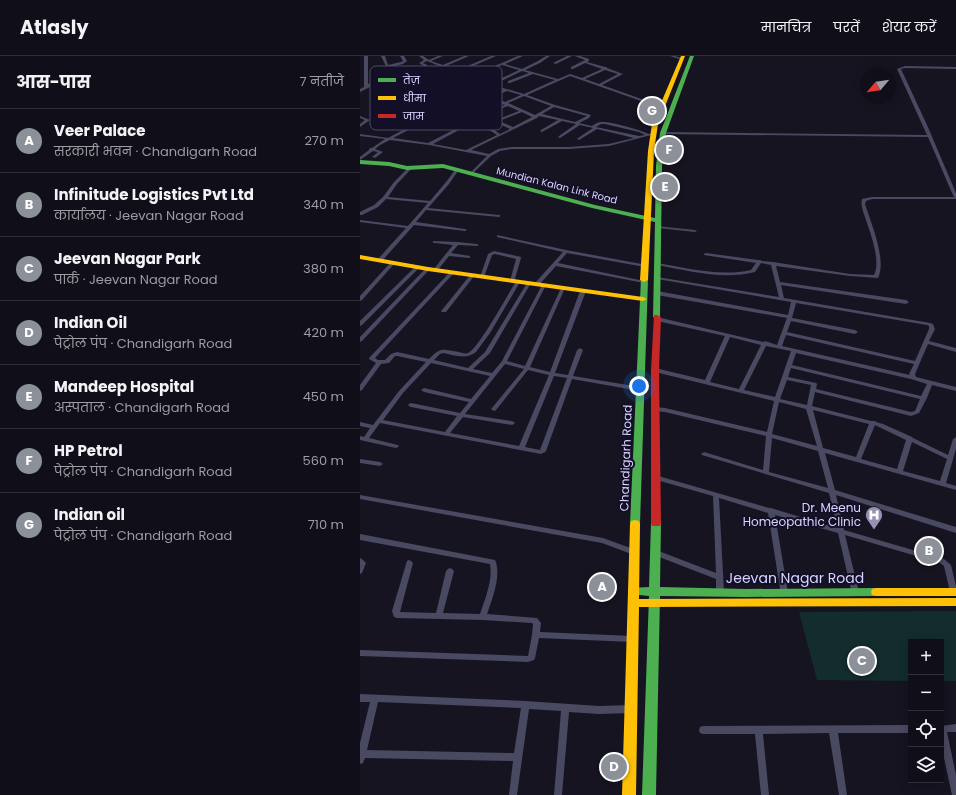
<!DOCTYPE html>
<html lang="hi">
<head>
<meta charset="utf-8">
<style>
  body { margin:0; font-family:Poppins,"Noto Sans Devanagari",sans-serif; background:#1e1d26; color:#f1f3f6 }
  .controls { position:absolute; right:12px; bottom:12px; display:grid; overflow:hidden; border-radius:0px; box-shadow:0 2px 10px #0003 }
  .controls button { width:36px; height:36px; display:grid; place-items:center; padding:0; border:0; border-bottom:1px solid #302f38; background:#100f19; color:#f1f3f6; font:20px sans-serif }
  .compass { position:absolute; left:500px; top:12px; width:36px; height:36px; border-radius:50%; background:#100f19; box-shadow:0 2px 10px #0003; rotate:241deg }
  .you { position:absolute; left:279px; top:330px; width:14px; height:14px; margin:-10px; border:3px solid #fff; border-radius:50%; background:#1a73e8; box-shadow:0 0 0 6px #1a73e833 }
  .badge { display:grid; place-items:center; width:26px; height:26px; border-radius:50%; background:#8c9099; color:#fff; font-size:13px; font-weight:700 }
  .pin { position:absolute; translate:-50% -50%; border:2px solid #fff; box-shadow:0 1px 4px #0006 }
  .list { margin:0; padding:0; list-style:none }
  h2 { display:flex; justify-content:space-between; align-items:center; height:52px; margin:0; padding:0 16px; font-size:17px }
  h2 small { font-size:13px; font-weight:400; color:#9c9ca2 }
  .list li { display:grid; grid-template-columns:26px 1fr auto; gap:12px; align-items:center; box-sizing:border-box; height:64px; padding:0 16px; border-top:1px solid #302f38 }
  .list b { display:block; font-size:15px; white-space:nowrap }
  .list p { margin:0; font-size:13px; white-space:nowrap; color:#9c9ca2 }
  .list em { font-size:13px; font-style:normal; color:#9c9ca2 }
  .icon { flex:none; width:22px; height:22px; fill:none; stroke:currentColor; stroke-width:2; stroke-linecap:round; stroke-linejoin:round }
  .map { position:relative; flex:none; width:596px; height:739px; overflow:hidden }
  header { display:flex; align-items:center; gap:24px; box-sizing:border-box; height:56px; padding:0 20px; background:#100f19; border-bottom:1px solid #302f38 }
  header strong { font-size:19px }
  nav { display:flex; gap:22px; margin-inline-start:auto; font-size:14px }
  main { display:flex }
  aside { flex:1; background:#100f19 }
  .map>svg:first-child { display:block }
</style>
</head>
<body>
<header>
<strong>Atlasly</strong>
<nav><a>मानचित्र</a><a>परतें</a><a>शेयर करें</a></nav>
</header>
<main>
<aside>
<h2>आस-पास<small>7 नतीजे</small></h2>
<ul class="list">
<li><span class="badge">A</span><div><b>Veer Palace</b><p>सरकारी भवन · Chandigarh Road</p></div><em>270 m</em></li>
<li><span class="badge">B</span><div><b>Infinitude Logistics Pvt Ltd</b><p>कार्यालय · Jeevan Nagar Road</p></div><em>340 m</em></li>
<li><span class="badge">C</span><div><b>Jeevan Nagar Park</b><p>पार्क · Jeevan Nagar Road</p></div><em>380 m</em></li>
<li><span class="badge">D</span><div><b>Indian Oil</b><p>पेट्रोल पंप · Chandigarh Road</p></div><em>420 m</em></li>
<li><span class="badge">E</span><div><b>Mandeep Hospital</b><p>अस्पताल · Chandigarh Road</p></div><em>450 m</em></li>
<li><span class="badge">F</span><div><b>HP Petrol</b><p>पेट्रोल पंप · Chandigarh Road</p></div><em>560 m</em></li>
<li><span class="badge">G</span><div><b>Indian oil</b><p>पेट्रोल पंप · Chandigarh Road</p></div><em>710 m</em></li>
</ul>
</aside>
<div class="map">
<svg width="596" height="739" viewBox="0 0 596 739">
  <rect width="100%" height="100%" fill="#161421"/>
  <polygon fill="#132c2d" points="596,555 596,625 581,625 581,586 551,586 551,625 457,624 439,556"/>
  <g fill="none" stroke-linecap="round" stroke-linejoin="round">
    <g fill="#4a4962" fill-rule="evenodd">
      <path d="M4,0H8V29L9,27H11L28,20L13,14L26,10L21,0H25L28,9L41,6L43,5L40,0H44L47,5L43,8L18,14L32,19V21L98,42L112,36L56,16V14L64,10L59,7L64,4L59,0H63L69,4L78,0H83L71,5L83,9L104,0H109L86,10L96,15L131,0H136L99,16L109,21L158,0H163L145,8L162,13L178,5L186,0H190L180,7L165,14L198,23L210,18L222,22L242,13L225,7L213,13H211V11L225,4L215,0H220L229,3V5L227,6L245,11H247V12L263,18L242,29L304,51L301,52L210,20L167,39L195,49L231,59L229,62L219,67L232,70C235,68 238,66 241,66C250,65 280,74 289,78L293,77L295,78L249,90L209,93H151L140,95L131,100L111,119H110V117L127,100L69,89L30,84L20,89L15,93L23,96L15,102L12,101L18,96L13,95L0,104V101L9,94L10,92H12L25,83L0,80V78L28,82L58,66L81,50L12,30L0,36V33L4,31ZM67,5C87,13 106,23 126,29L115,34L60,15L67,11V9L63,7ZM142,9L159,14L129,28L112,22ZM245,14L258,18L239,28L225,23ZM162,15L169,17L148,25V27H150L173,18L195,24L164,38L133,29ZM29,22L95,44L84,49L15,28ZM130,30L143,34L130,40L118,36ZM147,35L161,39L145,46L133,41ZM115,37L145,49L122,57L116,54L119,52L118,49L101,43ZM164,40L191,50L175,59L148,47ZM98,45L115,51L112,54L114,56L150,73L140,78L124,67H122V69L137,79L106,94L73,88L108,69L109,68L107,67L68,87L33,82L60,68L85,51ZM148,50L159,55L136,64L125,58ZM194,51L227,60L215,66L182,58ZM162,56L172,61L153,71L139,65ZM179,60L198,64L181,74L180,75L182,76L202,65L216,68L199,80L198,81L200,82L220,69L233,72L218,82L217,83L219,84L237,73L274,82L249,88L209,91H151L138,93L129,98L111,94L177,62ZM241,68H245L279,76L285,79L279,80L236,71Z"/>
      <polygon points="207,0 212,0 196,8 193,7"/>
      <polygon points="310,0 315,0 324,3 322,4"/>
      <path d="M545,10L596,11V13L545,12L541,13L567,69L596,137V143H512L506,145L505,148C511,167 527,204 518,222L490,220L416,210L420,226L546,244L549,246L546,248L421,229L424,242L570,267L573,268L575,273L569,285L596,292V296L568,288L555,318L556,321L596,331V335L572,329L567,342L559,357L551,360L455,336L452,350L511,365H515L516,366L523,368L552,381L553,382L588,399L593,383L596,381V393L586,427L596,430V434L465,397L475,434L596,471V477L476,439L484,474L584,503L591,509L596,530V538H591L590,536L584,510L580,507L485,479L499,536L498,538L495,539L492,538L478,477L415,459L428,537L427,539L424,540L421,539L408,457L359,442L364,536L363,538L360,539L357,538L356,536V523L294,499L293,497L294,495L296,494L356,517L353,440L293,423L292,421L293,419H295L409,452H411L414,453L477,472L469,437L342,399L341,398L344,396L403,414L406,380L305,356L295,355L292,353L295,351L305,352L407,376L414,345L295,316L292,314L295,312L345,324L365,280L297,265L294,263L297,261L403,286L405,285L417,289L427,262L297,239L294,237L297,235L428,259L431,246L297,223L295,222L297,221L419,241L411,209L401,207L395,216C362,224 330,215 297,209L295,208L297,207C328,212 360,221 391,214L396,207L344,199V198L346,197L398,204H400L402,205L413,206L490,218L514,219C521,205 511,179 506,164C504,157 500,150 502,143L512,141H594L592,137L568,81L303,78L301,77L303,76L567,79L537,13ZM436,247L567,269L569,270V273L555,305L427,276L431,265L495,278L498,276L495,274L432,262ZM426,279L554,308L549,318L550,319L422,290ZM370,281L401,289L379,333L350,326ZM406,290L431,295L415,341L384,334ZM436,297L551,323L567,328L561,340L432,309ZM431,312L560,343L555,355L551,356L456,333L457,328L456,327L428,321ZM427,324L451,329L447,349L420,343ZM419,346L446,353L457,390L412,378ZM453,354L509,368L496,401L463,392ZM515,369L519,371L546,384L537,413L501,403ZM412,382L458,395L468,432L409,416ZM552,386L587,403L580,425L543,415Z"/>
      <polygon points="0,60 10,64 0,71 0,68 5,64 0,62"/>
      <polygon points="49,111 52,112 37,128 28,141 70,145 86,126 95,114 96,114 98,115 89,128 68,152 139,159 141,160 139,161 66,154 56,166 105,173 107,174 105,175 54,169 22,205 18,205 18,203 46,172 0,166 0,164 48,170 68,147 26,143 18,151 2,159 0,159 0,156 14,149 23,141 34,126"/>
      <polygon points="296,170 335,174 337,175 335,176 298,172 296,172"/>
      <polygon points="137,179 206,194 287,209 287,210 285,211 207,197 198,207 284,225 286,226 284,227 196,210 179,229 175,229 175,227 203,196 137,181"/>
      <polygon points="73,185 97,186 117,188 119,189 117,190 98,189 91,197 110,200 110,202 89,200 77,215 75,215 73,214 93,189 75,187 73,187"/>
      <polygon points="134,195 161,201 161,202 154,226 150,226 150,225 156,203 135,198 132,199 124,221 122,222 120,221 128,198"/>
      <polygon points="31,206 33,206 35,207 2,244 0,245 0,240"/>
      <polygon points="56,210 58,210 60,211 2,269 0,270 0,265"/>
      <polygon points="66,212 68,212 70,213 2,285 0,286 0,281"/>
      <path d="M90,216H94V217L15,302L18,304H25L31,298L37,296L69,303C82,290 82,294 99,296C102,297 106,298 108,297C118,293 149,237 156,225H160V226L130,277L116,296C106,304 94,299 83,297L80,298L74,304L108,312L125,296L167,227L169,226L171,227L130,297L113,313L132,317L142,305L182,229L184,228L186,229L147,305L165,310L201,232L203,231H205V232L170,311L190,316L220,235L223,233L226,235L195,317L208,319L217,294L220,292L223,294L213,320L280,331L283,333L280,335L212,323L186,395L185,396L181,398L20,367L9,382L38,389L39,390L38,391L36,392L0,384V380L4,381L10,372L0,370V366L13,369L39,335L66,306L37,300H35L29,307L21,308L2,334L0,335V329L16,307L9,303L10,301ZM71,307L130,320L111,343L64,332L61,334L64,336L109,346L100,357L51,347L49,348L48,349L49,350L51,351L97,360L85,376L23,364L43,337ZM145,308L164,313L132,352L131,353L134,355L136,354L168,314L189,319L159,390L90,377L103,361L152,369L154,368L155,367L154,366L152,365L105,358ZM194,320L207,322L180,394L165,391Z"/>
      <polygon points="111,218 113,218 115,219 86,256 82,256 81,255 82,254"/>
      <polygon points="0,403 20,406 23,408 20,410 0,407"/>
      <polygon points="0,439 243,482 276,494 277,496 276,498 274,499 242,487 0,443"/>
      <path d="M0,478L135,504C142,518 132,544 127,558L177,562L181,567L180,576L272,580L275,581L276,583L275,585L272,586L179,582L175,602L174,604L168,606L0,600V594L168,600L172,579L173,568L172,567L123,564L37,562L34,561L32,555L47,505L49,504L51,505L53,507L40,556L76,557L86,515L88,513L90,512L92,513L94,515L83,557L120,558C125,543 133,524 130,508L0,484Z"/>
      <polygon points="0,502 2,503 6,507 2,517 0,518"/>
      <path d="M0,638L165,645L239,650L272,649L275,650L276,653L275,656L272,657L239,658L209,656L202,739H194L201,655L169,653L157,739H149L153,705L5,702L3,707L0,708V687L10,646H0ZM18,646L161,652L154,697L7,694Z"/>
      <polygon points="596,668 596,676 587,676 596,719 596,739 592,739 581,688 581,670"/>
      <polygon points="551,669 551,677 478,677 487,739 479,739 469,677 403,678 409,739 401,739 395,678 343,678 340,677 339,674 340,671 343,670"/>
    </g>
    <g fill="#4caf50" fill-rule="evenodd">
      <polygon points="330,0 334,0 306,77 302,110 300,263 297,263 293,261 295,166 232,152 83,112 47,114 29,110 0,108 0,104 29,106 47,110 83,108 235,149 295,162 296,110 300,77"/>
      <polygon points="281,222 284,222 288,224 280,468 279,471 271,471 270,468"/>
      <polygon points="296,463 300,464 301,467 300,531 386,533 516,532 520,533 521,536 520,539 516,540 386,541 300,540 296,739 282,739 289,540 269,538 268,535 269,532 289,531 291,467 292,464"/>
    </g>
    <g fill="#ffc107" fill-rule="evenodd">
      <polygon points="321,0 325,0 298,68 294,95 288,224 284,226 280,224 288,95 292,68"/>
      <polygon points="0,199 68,211 283,241 287,243 283,245 68,215 0,203"/>
      <polygon points="275,464 279,465 280,468 279,543 596,542 596,550 279,551 276,739 262,739 270,468 271,465"/>
      <polygon points="516,532 596,532 596,540 516,540 512,539 511,536 512,533"/>
    </g>
    <polygon fill="#c62828" fill-rule="evenodd" points="294,259 297,259 301,261 299,314 301,467 300,470 292,470 291,467 291,314"/>
  </g>
  <defs>
    <symbol id="hospital-pin" viewBox="-11 -11 22 30"><path d="M0 17L-7.5 6A9.5 9.5 0 1 1 7.5 6Z" fill="#9591b1" stroke="#130f26"/><path d="M-5-5h3v3.5h4V-5h3V5h-3V1.5h-4V5h-3Z" fill="#fff"/></symbol>
  </defs>
  <g fill-rule="evenodd">
    <use href="#hospital-pin" x="504" y="449" width="20" height="27"/>
  </g>
  <g text-anchor="middle" stroke-width="4" stroke-linejoin="round" paint-order="stroke">
    <g font-size="10" fill="#d9d4ff" stroke="#130f26">
      <text transform="translate(197 129) rotate(14)" y="4">Mundian Kalan Link Road</text>
    </g>
    <g font-size="12" fill="#d9d4ff" stroke="#130f26">
      <text transform="translate(266 402) rotate(-88)" y="4">Chandigarh Road</text>
    </g>
    <g font-size="12" fill="#d9d4ff" stroke="#130f26" text-anchor="end">
      <text x="501" y="456">Dr. Meenu<tspan x="501" dy="14">Homeopathic Clinic</tspan></text>
    </g>
    <g font-size="14" fill="#d9d4ff" stroke="#130f26">
      <text x="435" y="527">Jeevan Nagar Road</text>
    </g>
  </g>
  <rect x="10" y="10" width="132" height="64" rx="6" fill="#130f26" stroke="#4e4a67" stroke-width="1"/>
  <rect x="18" y="22" width="18" height="4" fill="#4caf50"/>
  <rect x="18" y="40" width="18" height="4" fill="#ffc107"/>
  <rect x="18" y="58" width="18" height="4" fill="#c62828"/>
  <g font-size="11" fill="#d9d4ff">
    <text x="43" y="28">तेज़</text>
    <text x="43" y="46">धीमा</text>
    <text x="43" y="64">जाम</text>
  </g>
</svg>
<div class="controls">
<button>+</button>
<button>−</button>
<button><svg class="icon" aria-label="locate" viewBox="0 0 24 24"><circle cx="12" cy="12" r="6"/><path d="M12 2v4M12 18v4M2 12h4M18 12h4"/></svg></button>
<button><svg class="icon" aria-label="layers" viewBox="0 0 24 24"><path d="M12 4l9 5-9 5-9-5zM3 14l9 5 9-5"/></svg></button>
</div>
<svg class="compass" viewBox="-18 -18 36 36"><path d="M0-13l5 13h-10z" fill="#e53935"/><path d="M0 13l5-13h-10z" fill="#9c9ca2"/></svg>
<div class="you"></div>
<div class="pin badge" style="left:242px;top:531px">A</div>
<div class="pin badge" style="left:569px;top:495px">B</div>
<div class="pin badge" style="left:502px;top:605px">C</div>
<div class="pin badge" style="left:254px;top:711px">D</div>
<div class="pin badge" style="left:305px;top:131px">E</div>
<div class="pin badge" style="left:309px;top:94px">F</div>
<div class="pin badge" style="left:292px;top:55px">G</div>
</div>
</main>
</body>
</html>
